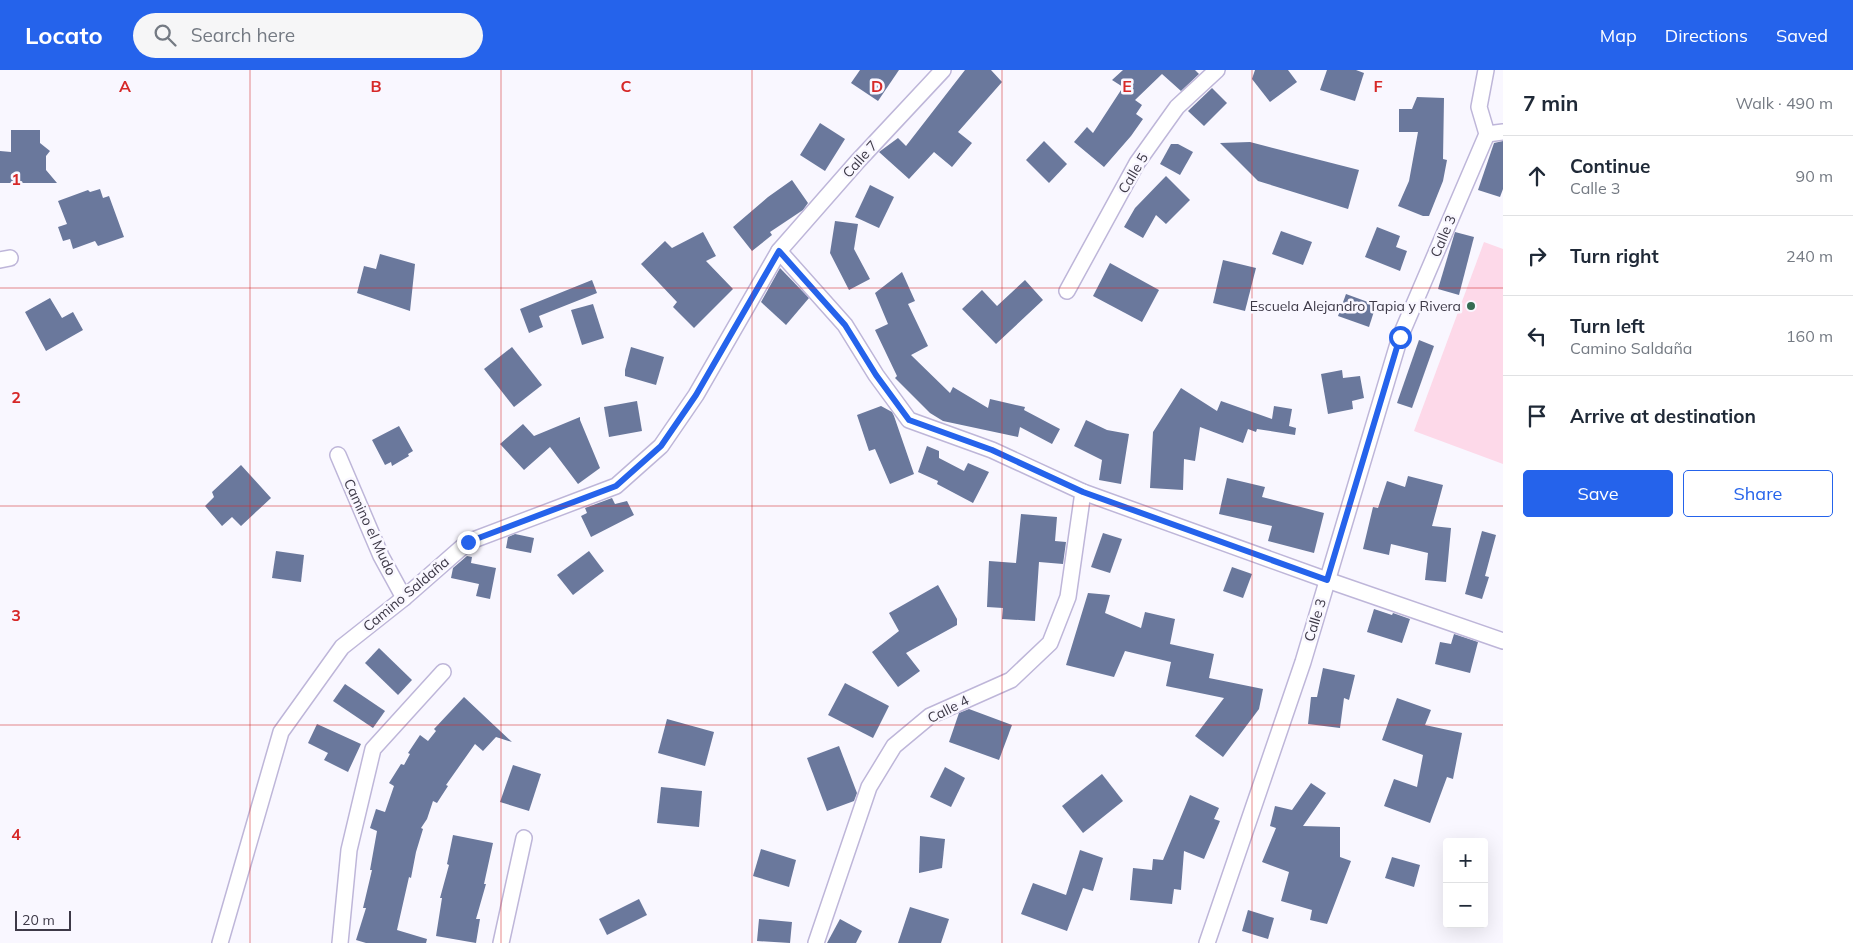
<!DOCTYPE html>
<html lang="en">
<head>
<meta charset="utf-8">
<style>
  body { margin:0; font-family:Mulish,sans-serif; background:#f6f6f7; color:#1f2937 }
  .controls { position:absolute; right:15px; bottom:15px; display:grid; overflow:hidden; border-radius:5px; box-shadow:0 5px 20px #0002 }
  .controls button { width:45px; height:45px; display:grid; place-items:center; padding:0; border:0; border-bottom:1px solid #e0e1e3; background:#fff; color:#1f2937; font:25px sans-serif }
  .scale { position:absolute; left:15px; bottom:12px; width:56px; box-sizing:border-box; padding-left:5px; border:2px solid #3d3947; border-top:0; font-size:14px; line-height:18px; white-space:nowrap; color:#3d3947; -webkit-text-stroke:4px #f9f7ff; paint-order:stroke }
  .stop { position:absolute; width:15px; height:15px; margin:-11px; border:4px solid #2563eb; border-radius:50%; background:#fff }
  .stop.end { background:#2563eb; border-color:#fff; box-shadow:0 1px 5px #0008 }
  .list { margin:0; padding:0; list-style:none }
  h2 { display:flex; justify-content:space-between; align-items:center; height:65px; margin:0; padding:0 20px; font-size:21px }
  h2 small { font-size:16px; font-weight:400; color:#747a83 }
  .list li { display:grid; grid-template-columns:32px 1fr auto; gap:15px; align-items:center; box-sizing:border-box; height:80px; padding:0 20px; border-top:1px solid #e0e1e3 }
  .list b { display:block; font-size:19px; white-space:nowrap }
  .list p { margin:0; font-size:16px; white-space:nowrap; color:#747a83 }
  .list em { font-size:16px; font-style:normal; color:#747a83 }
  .actions { display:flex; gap:10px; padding:15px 20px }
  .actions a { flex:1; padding:11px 0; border:1px solid #2563eb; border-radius:5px; text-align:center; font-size:18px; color:#2563eb }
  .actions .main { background:#2563eb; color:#fff }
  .icon { flex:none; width:28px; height:28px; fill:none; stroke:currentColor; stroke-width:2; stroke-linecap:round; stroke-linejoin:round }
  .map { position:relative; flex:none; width:1503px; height:873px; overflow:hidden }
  header { display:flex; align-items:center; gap:30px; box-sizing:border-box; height:70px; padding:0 25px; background:#2563eb; color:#fff }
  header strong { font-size:24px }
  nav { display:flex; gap:28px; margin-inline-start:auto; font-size:18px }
  .search { width:350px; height:45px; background:#f6f6f7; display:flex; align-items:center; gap:12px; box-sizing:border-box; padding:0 18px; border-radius:28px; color:#747a83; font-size:19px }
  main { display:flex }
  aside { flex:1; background:#fff }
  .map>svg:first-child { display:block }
</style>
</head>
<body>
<header>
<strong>Locato</strong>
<div class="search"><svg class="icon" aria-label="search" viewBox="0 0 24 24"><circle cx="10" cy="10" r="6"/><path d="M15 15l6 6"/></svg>Search here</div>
<nav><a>Map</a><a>Directions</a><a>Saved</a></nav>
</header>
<main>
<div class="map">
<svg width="1503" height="873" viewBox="0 0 1503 873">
  <rect width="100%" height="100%" fill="#f9f7ff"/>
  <polygon fill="#fdd9e9" points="1484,172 1503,179 1503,394 1414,361"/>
  <g fill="#6a789c">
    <polygon points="860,0 899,0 878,31 851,13"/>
    <polygon points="965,0 991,0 1002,12 958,62 972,73 952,97 934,82 909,109 879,82 898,68 906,76"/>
    <polygon points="1123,0 1195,0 1199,4 1181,21 1162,4 1135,30 1142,35 1136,44 1143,49 1131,66 1104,97 1074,72 1087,57 1093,63 1123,17 1112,10"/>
    <polygon points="1255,0 1288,0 1297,12 1270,32 1252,9"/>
    <polygon points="1327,0 1356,0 1364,3 1355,31 1320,20"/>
    <polygon points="1212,18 1227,33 1204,56 1188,41"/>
    <polygon points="1417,27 1444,28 1443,89 1447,90 1443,111 1429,146 1423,146 1398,136 1409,111 1418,62 1399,62 1399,39 1412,39"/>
    <polygon points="820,53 845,69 825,101 800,85"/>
    <polygon points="11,60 40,60 40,73 50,81 46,86 46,100 57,113 0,113 0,81 11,82"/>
    <polygon points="1044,71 1067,94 1049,113 1026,90"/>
    <polygon points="1503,71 1503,119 1500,127 1478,120 1494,73"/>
    <polygon points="1250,72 1359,100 1348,139 1258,111 1220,73"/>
    <polygon points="1171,74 1178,74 1193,82 1180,105 1160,94"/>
    <polygon points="1166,106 1190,130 1166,154 1156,145 1143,168 1124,157 1135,138"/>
    <polygon points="792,110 808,133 803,140 770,162 772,165 752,181 733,157 768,127"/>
    <polygon points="870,115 894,127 879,158 855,147"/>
    <polygon points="100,119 103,128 109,126 124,167 98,176 95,171 73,179 70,169 63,171 58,157 67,154 58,131 88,120 90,122"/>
    <polygon points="835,151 858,154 854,179 870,209 849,220 830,183"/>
    <polygon points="1377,157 1400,166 1396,177 1407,181 1400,201 1365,187"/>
    <polygon points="1281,161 1312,172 1303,195 1272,184"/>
    <polygon points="703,162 716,186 706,191 733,219 694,258 673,237 677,232 641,194 665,171 672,178"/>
    <polygon points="1455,162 1474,167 1459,225 1438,219"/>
    <polygon points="380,184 415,194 410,241 357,223 364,196 376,199"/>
    <polygon points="1223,190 1256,198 1245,241 1213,233"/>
    <polygon points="1110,193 1159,220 1142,252 1093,226"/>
    <polygon points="780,198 809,228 786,255 761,232"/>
    <polygon points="902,202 915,231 908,234 928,276 911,285 950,323 953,317 988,338 990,329 1025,337 1024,340 1060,359 1052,374 1020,357 1018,367 943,351 930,343 895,308 897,306 875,260 888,254 875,223"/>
    <polygon points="592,210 597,223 539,246 543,257 529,263 520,239"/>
    <polygon points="1025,210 1043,230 996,274 962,239 982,220 997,236"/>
    <polygon points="1346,224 1376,235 1369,257 1338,246"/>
    <polygon points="50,228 62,248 73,242 83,260 46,281 25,242"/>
    <polygon points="593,234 604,268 582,275 571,240"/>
    <polygon points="1419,270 1434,276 1412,338 1397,333"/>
    <polygon points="512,277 542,315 514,337 484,299"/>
    <polygon points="631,277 664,287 656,315 625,306 625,300"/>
    <polygon points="1342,300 1343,308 1360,306 1364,328 1352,331 1353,339 1328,344 1321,304"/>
    <polygon points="1181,318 1217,341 1221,331 1272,349 1274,336 1292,339 1289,356 1296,358 1295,365 1257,359 1256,362 1248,359 1243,373 1200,357 1195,391 1184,389 1183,420 1150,418 1153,362"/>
    <polygon points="637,331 642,361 609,367 604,337"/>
    <polygon points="881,336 892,342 894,346 914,404 890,414 875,379 869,381 857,345"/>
    <polygon points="580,347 580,350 600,398 578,414 550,377 524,400 500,374 523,354 534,366"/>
    <polygon points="1086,350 1107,360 1129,364 1121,414 1099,410 1102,390 1074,376"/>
    <polygon points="399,356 413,381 408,384 409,386 392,396 391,392 385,395 372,370"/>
    <polygon points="927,376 939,381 939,388 964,401 968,393 989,402 973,433 937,414 938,411 918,402"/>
    <polygon points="241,395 271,428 241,456 232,447 222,456 205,436 214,427 212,422"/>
    <polygon points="1408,406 1443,415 1432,456 1451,458 1446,512 1425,510 1428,483 1391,474 1389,485 1363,479 1373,437 1378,438 1387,411 1405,417"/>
    <polygon points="1227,408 1265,417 1262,427 1324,443 1314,483 1268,471 1272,456 1219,444"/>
    <polygon points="612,428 615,434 627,431 634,445 591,467 581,446 587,443 585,438"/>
    <polygon points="1021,444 1057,447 1055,471 1066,472 1063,494 1039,492 1035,551 1002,549 1003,538 987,537 989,491 1016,493"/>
    <polygon points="1482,461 1496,465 1485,506 1489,507 1482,529 1465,524"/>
    <polygon points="1103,463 1122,469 1110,503 1091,497"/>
    <polygon points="515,464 534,468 531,483 506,478 508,467"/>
    <polygon points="276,481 304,485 301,512 272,508"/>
    <polygon points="589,481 604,501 573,525 557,505"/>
    <polygon points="467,486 472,487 471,493 496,498 490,529 476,526 479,514 451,508 453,498"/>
    <polygon points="1232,497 1252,504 1243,528 1223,521"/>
    <polygon points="938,515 957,549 957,555 906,583 920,601 898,617 872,582 899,561 889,543"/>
    <polygon points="1088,523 1110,525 1105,543 1141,558 1145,542 1175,549 1170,574 1214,584 1209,608 1263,619 1259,639 1223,687 1195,666 1224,628 1166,616 1171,592 1125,581 1114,607 1066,595"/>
    <polygon points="1374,539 1392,545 1393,543 1410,549 1402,573 1367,562"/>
    <polygon points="1454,564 1478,572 1470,603 1435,594 1440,572 1451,574"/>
    <polygon points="379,578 412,610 398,625 365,593"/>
    <polygon points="1323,598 1355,605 1349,630 1344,628 1340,658 1308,654 1311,627 1317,627"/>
    <polygon points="845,613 889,636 873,668 828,645"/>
    <polygon points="345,614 385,641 373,658 333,631"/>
    <polygon points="464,627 512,672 496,667 483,681 475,674 446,715 448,716 437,733 433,731 427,749 421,758 423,759 416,782 411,808 409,807 397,860 427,869 426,873 366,873 356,870 366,838 363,838 372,800 370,800 377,761 370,758 376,739 385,742 394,716 389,713 401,694 404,695 410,684 408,683 420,665 428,671 436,661 434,659"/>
    <polygon points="1397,628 1431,640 1425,655 1462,663 1453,709 1447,707 1430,753 1384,736 1394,709 1417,717 1423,685 1382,670"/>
    <polygon points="969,639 1012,655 999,690 949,672 959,643"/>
    <polygon points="667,649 714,662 705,696 658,683"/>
    <polygon points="317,654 361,674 348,702 324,690 328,683 308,673"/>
    <polygon points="839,676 857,723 854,731 827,741 807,688"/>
    <polygon points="513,695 541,704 529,741 500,732"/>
    <polygon points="945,697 965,708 951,737 930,727"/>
    <polygon points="1102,704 1123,731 1083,763 1062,736"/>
    <polygon points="1311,713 1326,723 1303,756 1340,757 1340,787 1351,791 1327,854 1310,850 1312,840 1281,831 1289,802 1262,792 1276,758 1270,756 1275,736 1292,740"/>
    <polygon points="661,717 702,721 699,757 657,753"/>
    <polygon points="1190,725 1219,738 1214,749 1220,751 1204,789 1184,781 1181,820 1174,819 1172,834 1130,830 1133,798 1152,800 1153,789 1163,790"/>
    <polygon points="453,765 493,773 484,814 486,814 476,849 480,849 476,873 436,866 442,828 440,828 449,795 447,794"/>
    <polygon points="920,766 945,769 942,798 919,803"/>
    <polygon points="761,779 796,790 789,817 753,806"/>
    <polygon points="1080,780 1103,788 1093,821 1083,818 1067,861 1021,844 1033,813 1066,825"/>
    <polygon points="1392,787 1420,795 1414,817 1385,808"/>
    <polygon points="639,829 647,845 607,865 599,849"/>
    <polygon points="910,837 949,849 941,873 898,873"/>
    <polygon points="1248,840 1274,848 1268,869 1242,861"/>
    <polygon points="759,849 792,852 790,873 757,871"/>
    <polygon points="840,849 862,861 856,873 827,873"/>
  </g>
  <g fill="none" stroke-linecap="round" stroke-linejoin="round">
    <defs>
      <g id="street">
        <polyline points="1487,64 1503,62"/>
        <polyline points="779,181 845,255 876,305 909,350 992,380 1083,422 1327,510 1503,571"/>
        <polyline points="0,190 10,188"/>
        <polyline points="1067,221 1137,93 1177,37 1217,0"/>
        <polyline points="338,385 381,486 404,528"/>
        <polyline points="220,873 281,662 342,577 404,528 468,472 616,416 661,376 696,325 779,181 857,92 943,0"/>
        <polyline points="340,873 349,780 373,679 443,602"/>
        <polyline points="501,873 524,768"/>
        <polyline points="816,873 869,717 894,676 930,646 1011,610 1050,573 1068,527 1083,422"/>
        <polyline points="1207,873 1303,592 1400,267 1487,64 1479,37 1486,0"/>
      </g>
    </defs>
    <use href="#street" stroke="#beb6d9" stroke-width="18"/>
    <use href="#street" stroke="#fff" stroke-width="15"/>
  </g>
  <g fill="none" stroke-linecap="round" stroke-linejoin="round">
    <polyline stroke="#2563eb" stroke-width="6" points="468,472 616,416 661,376 696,325 779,181 845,255 876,305 909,350 992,380 1083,422 1327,510 1400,267"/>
  </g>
  <path fill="none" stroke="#d62828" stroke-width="1" stroke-opacity="0.55" d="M250,0V873M501,0V873M752,0V873M1002,0V873M1252,0V873M0,218H1503M0,436H1503M0,655H1503"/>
  <circle fill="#346b52" stroke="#f9f7ff" stroke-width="2" cx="1471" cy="236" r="5"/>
  <g text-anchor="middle" stroke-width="5" stroke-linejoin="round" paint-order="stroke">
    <g font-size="14" fill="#3d3947" stroke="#f9f7ff">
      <text transform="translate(860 89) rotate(-48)" y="5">Calle 7</text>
      <text transform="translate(1133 103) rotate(-59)" y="5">Calle 5</text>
      <text transform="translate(1443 166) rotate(-67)" y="5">Calle 3</text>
      <text transform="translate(370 457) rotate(65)" y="5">Camino el Mudo</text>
      <text transform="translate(406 524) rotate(-40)" y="5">Camino Saldaña</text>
      <text transform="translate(1315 550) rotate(-73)" y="5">Calle 3</text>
      <text transform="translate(948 639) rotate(-27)" y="5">Calle 4</text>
    </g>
    <g font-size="14" fill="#3d3947" stroke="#f9f7ff" text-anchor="end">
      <text x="1461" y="241">Escuela Alejandro Tapia y Rivera</text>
    </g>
  </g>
  <g font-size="16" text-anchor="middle" font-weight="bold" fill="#d62828" stroke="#f9f7ff" stroke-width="5" stroke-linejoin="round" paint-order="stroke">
    <text x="125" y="22">A</text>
    <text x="376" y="22">B</text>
    <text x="626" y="22">C</text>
    <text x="877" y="22">D</text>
    <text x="1127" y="22">E</text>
    <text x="1378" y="22">F</text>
    <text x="16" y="115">1</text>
    <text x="16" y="333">2</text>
    <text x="16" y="551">3</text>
    <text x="16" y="770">4</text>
  </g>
</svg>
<div class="controls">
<button>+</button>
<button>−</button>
</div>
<div class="scale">20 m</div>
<div class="stop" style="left:1400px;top:267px"></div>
<div class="stop end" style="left:468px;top:472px"></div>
</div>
<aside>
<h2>7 min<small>Walk · 490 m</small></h2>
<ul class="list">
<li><svg class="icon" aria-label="ahead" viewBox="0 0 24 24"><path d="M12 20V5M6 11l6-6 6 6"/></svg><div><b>Continue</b><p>Calle 3</p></div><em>90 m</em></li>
<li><svg class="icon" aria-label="right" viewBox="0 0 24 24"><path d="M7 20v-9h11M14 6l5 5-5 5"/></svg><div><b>Turn right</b></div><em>240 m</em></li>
<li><svg class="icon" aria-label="left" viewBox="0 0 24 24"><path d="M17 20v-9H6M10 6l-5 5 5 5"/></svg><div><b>Turn left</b><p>Camino Saldaña</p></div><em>160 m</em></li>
<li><svg class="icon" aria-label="arrive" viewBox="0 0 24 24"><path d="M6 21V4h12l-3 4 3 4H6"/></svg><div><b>Arrive at destination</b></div></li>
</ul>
<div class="actions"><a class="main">Save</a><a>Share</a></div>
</aside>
</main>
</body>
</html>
